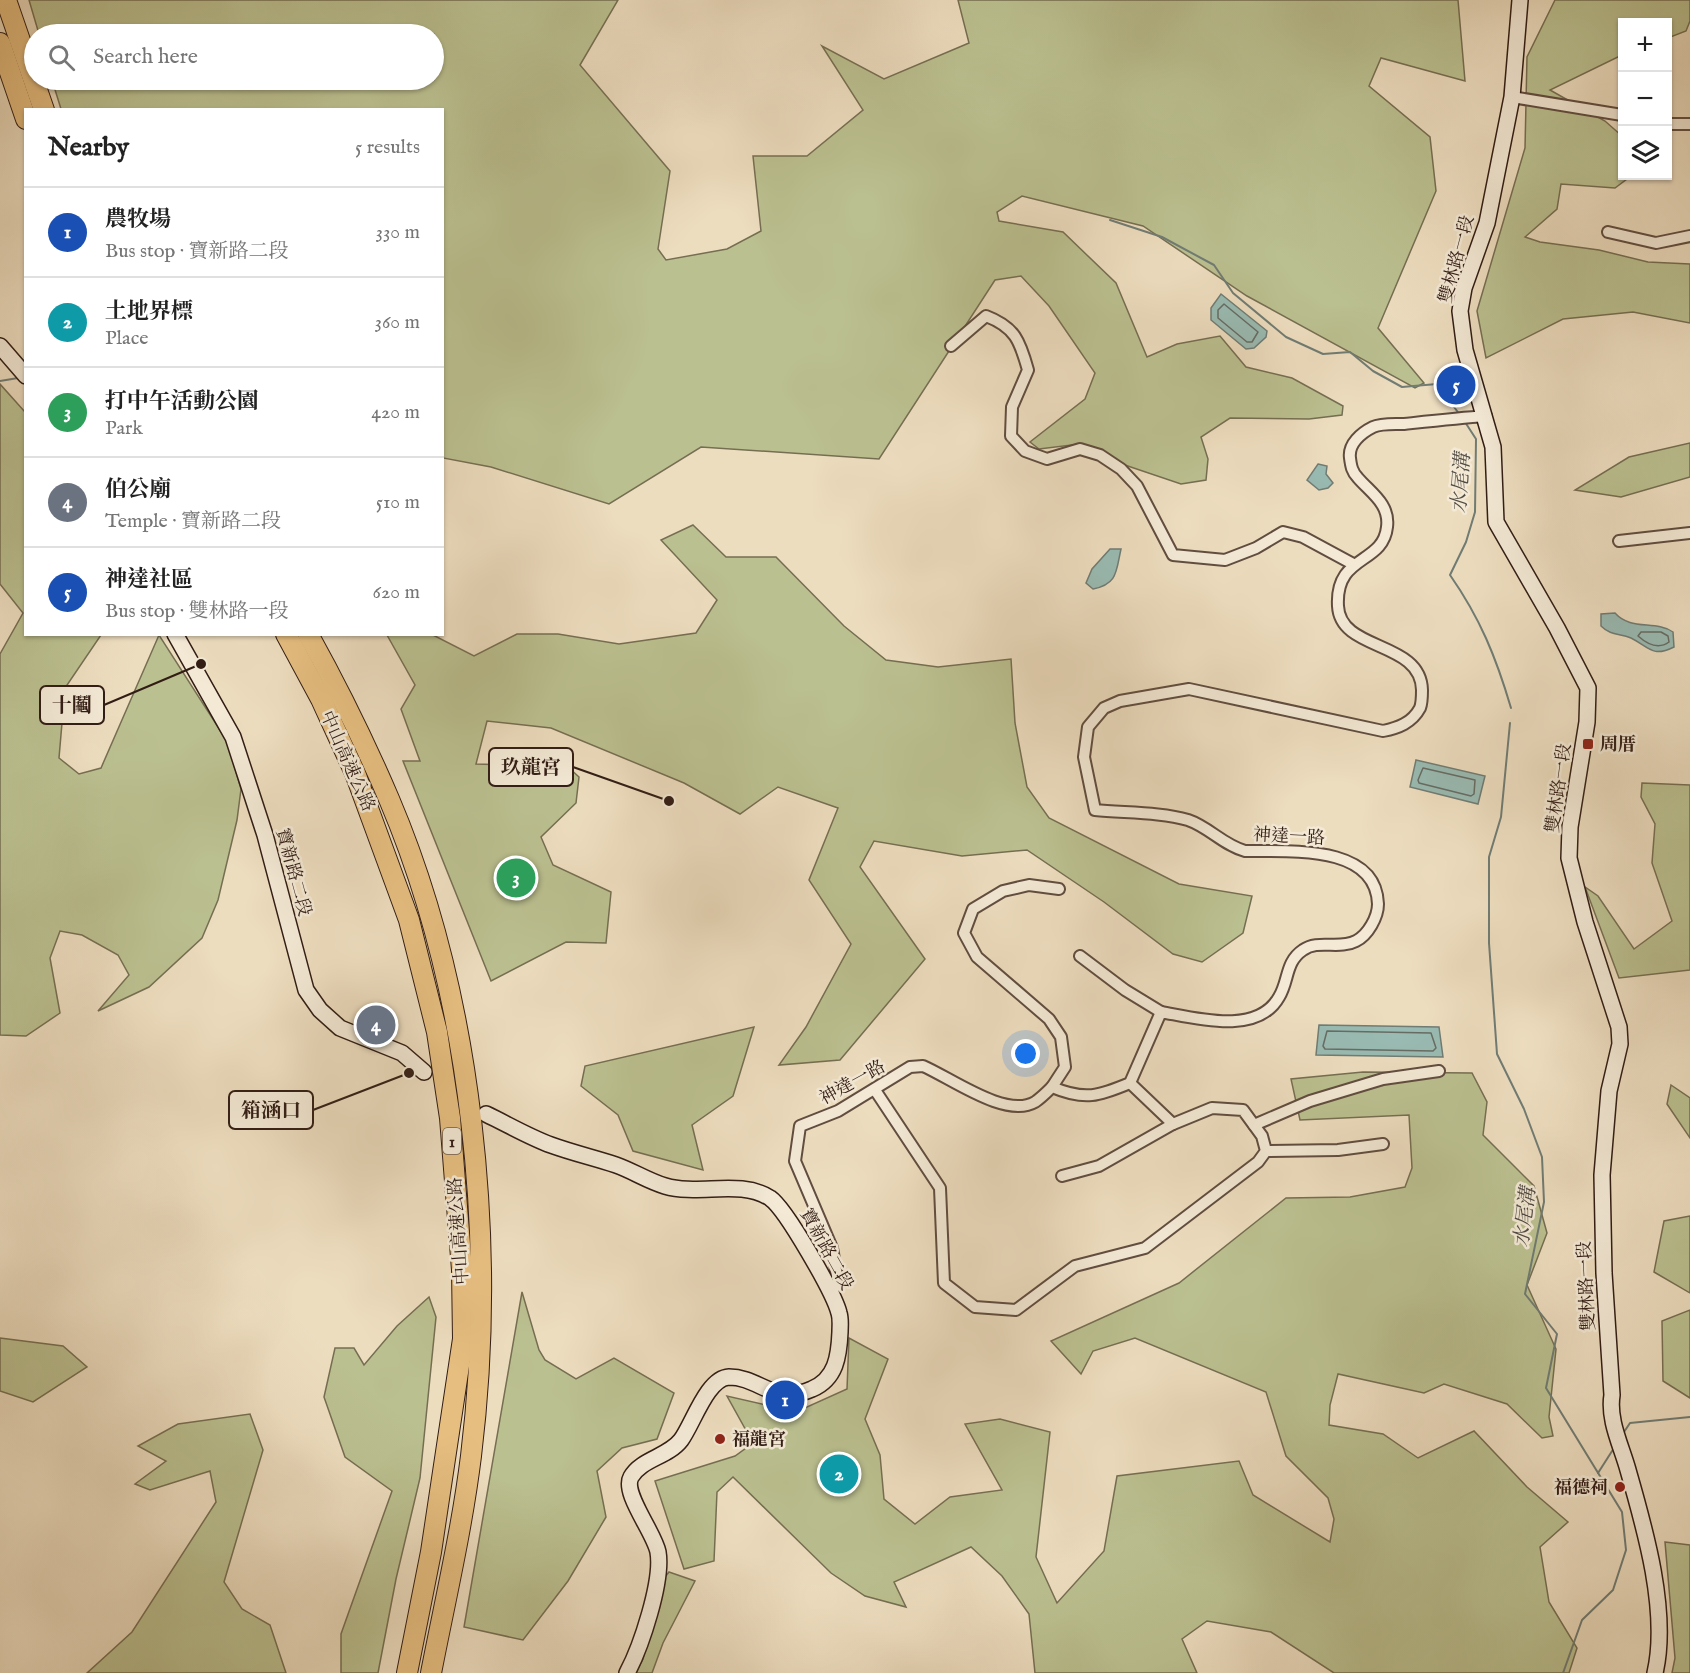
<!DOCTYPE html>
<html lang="en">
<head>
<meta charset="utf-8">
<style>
  body { margin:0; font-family:"IM FELL English","Noto Serif TC",serif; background:#f6f6f6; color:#222 }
  .controls { position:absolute; right:18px; top:18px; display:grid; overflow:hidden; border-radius:0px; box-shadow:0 2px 4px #0004 }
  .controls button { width:54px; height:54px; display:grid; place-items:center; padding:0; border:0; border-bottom:2px solid #e0e0e0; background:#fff; color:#222; font:30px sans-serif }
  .you { position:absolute; left:1026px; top:1054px; width:21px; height:21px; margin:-15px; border:4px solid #fff; border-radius:50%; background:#1a73e8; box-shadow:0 0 0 9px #1a73e833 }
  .badge { display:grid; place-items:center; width:39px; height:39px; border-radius:50%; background:#b45309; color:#fff; font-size:20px; font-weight:700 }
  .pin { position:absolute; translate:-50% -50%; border:3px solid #fff; box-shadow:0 2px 6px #0006 }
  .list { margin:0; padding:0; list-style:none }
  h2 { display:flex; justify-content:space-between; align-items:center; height:78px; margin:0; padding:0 24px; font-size:26px }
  h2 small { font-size:20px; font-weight:400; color:#767676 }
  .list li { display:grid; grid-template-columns:39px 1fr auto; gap:18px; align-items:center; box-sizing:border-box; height:90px; padding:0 24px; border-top:2px solid #e0e0e0 }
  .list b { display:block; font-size:22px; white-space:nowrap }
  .list p { margin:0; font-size:20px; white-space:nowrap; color:#767676 }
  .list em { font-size:20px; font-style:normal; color:#767676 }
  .icon { flex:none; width:33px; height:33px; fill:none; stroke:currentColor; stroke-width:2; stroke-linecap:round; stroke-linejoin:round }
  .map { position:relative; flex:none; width:1690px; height:1673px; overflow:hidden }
  .search { position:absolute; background:#fff; box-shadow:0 2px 4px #0004; left:24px; top:24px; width:420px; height:66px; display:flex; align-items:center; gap:15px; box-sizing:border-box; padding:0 21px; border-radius:33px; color:#767676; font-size:22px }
  .panel { position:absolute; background:#fff; box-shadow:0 2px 4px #0004; left:24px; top:108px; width:420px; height:528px; border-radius:0px }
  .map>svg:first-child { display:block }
</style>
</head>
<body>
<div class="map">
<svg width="1690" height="1673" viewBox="0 0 1690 1673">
  <rect width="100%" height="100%" fill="#edddbf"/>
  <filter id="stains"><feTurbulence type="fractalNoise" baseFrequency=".00333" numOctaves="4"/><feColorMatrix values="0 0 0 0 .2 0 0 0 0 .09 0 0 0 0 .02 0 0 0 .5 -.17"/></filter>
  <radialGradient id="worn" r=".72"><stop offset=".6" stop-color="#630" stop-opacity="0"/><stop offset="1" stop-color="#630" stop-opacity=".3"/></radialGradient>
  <g fill="#bbc090" stroke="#766e52" stroke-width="1.5">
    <polygon points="29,0 618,0 580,65 670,171 658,249 666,260 727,249 761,231 753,156 807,156 863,110 822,46 884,79 969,43 958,0 1458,0 1465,81 1381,58 1369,86 1430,137 1436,191 1378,328 1424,383 1415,388 1247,296 1143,226 1022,196 997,212 999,221 1063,232 1116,283 1147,357 1177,344 1220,336 1246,367 1292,378 1343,406 1342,415 1309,419 1230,418 1201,437 1208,459 1206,480 1181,484 1113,461 1080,444 1039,449 1030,442 1085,399 1095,373 1049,306 1021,276 995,280 879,459 701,447 609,504 491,467 443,458 442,110 61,109 52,80 434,80 434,34 39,34"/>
    <polygon points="1555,0 1690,0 1690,21 1686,31 1668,38 1668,22 1622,22 1622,55 1550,90 1605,121 1622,136 1622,176 1631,176 1615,188 1561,184 1557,209 1525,237 1540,242 1599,250 1648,262 1690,264 1690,323 1633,312 1563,319 1486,358 1477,311 1525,148 1527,57"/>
    <polygon points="0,384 25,412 26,634 101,635 65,688 59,758 79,774 101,768 159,635 227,741 241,789 237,820 218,900 202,938 149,987 98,1011 129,975 118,955 82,935 60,931 50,958 60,1013 26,1036 0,1035 0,654 23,613 0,584"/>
    <polygon points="1690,443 1690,477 1621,497 1575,490 1629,457"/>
    <polygon points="693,525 726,557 776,557 844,626 886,660 938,667 1011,659 1015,723 1027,787 1049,818 1179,884 1252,896 1243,933 1202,962 1173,954 1104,902 1027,850 962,856 874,841 860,867 925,959 840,1060 779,1065 806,1027 851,944 809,880 838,808 778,787 740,814 684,783 551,728 487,721 476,764 568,767 579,777 576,803 541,837 553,865 611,892 606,943 566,942 491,981 403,761 420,761 401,709 415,685 387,635 433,635 474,656 517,634 558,634 619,644 696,633 717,600 661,540"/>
    <polygon points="1642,783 1690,785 1690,970 1619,978 1585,887 1598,896 1634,949 1672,921 1652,863 1655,824 1641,797"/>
    <polygon points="754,1027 733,1096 692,1125 703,1170 633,1151 618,1115 581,1086 585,1066"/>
    <polygon points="1363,1072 1472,1073 1487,1102 1483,1135 1534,1186 1547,1233 1527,1285 1556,1349 1549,1417 1553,1436 1542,1438 1507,1404 1444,1384 1424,1393 1338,1374 1330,1405 1329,1425 1383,1434 1418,1458 1474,1431 1527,1487 1568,1522 1540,1547 1549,1602 1577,1648 1569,1673 1334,1673 1271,1632 1207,1621 1182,1639 1197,1673 1035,1673 1029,1614 1002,1576 971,1547 894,1582 906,1607 865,1596 831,1573 733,1477 717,1492 714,1561 684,1569 655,1481 735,1456 753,1443 727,1396 796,1412 847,1389 849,1338 888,1359 865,1419 880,1455 884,1499 915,1524 950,1497 1002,1490 965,1424 1000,1419 1050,1432 1036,1557 1057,1603 1104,1551 1117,1476 1239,1461 1253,1495 1330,1542 1334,1519 1328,1498 1286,1456 1266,1392 1135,1338 1093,1351 1081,1374 1051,1341 1179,1283 1286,1198 1350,1197 1405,1187 1412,1168 1409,1115 1300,1120 1291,1079"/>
    <polygon points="1671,1085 1690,1098 1690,1138 1667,1104"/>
    <polygon points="1690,1216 1690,1293 1654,1272 1664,1221"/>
    <polygon points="522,1292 539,1350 545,1360 576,1379 614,1358 674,1393 657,1439 622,1448 597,1471 606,1517 568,1581 523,1640 464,1627"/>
    <polygon points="429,1297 436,1317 420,1478 396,1579 378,1673 341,1673 341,1634 392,1491 345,1457 324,1397 335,1348 354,1348 364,1365 397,1326"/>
    <polygon points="1690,1310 1690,1398 1663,1381 1662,1321"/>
    <polygon points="0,1338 63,1346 87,1367 33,1402 0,1391"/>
    <polygon points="250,1414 263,1450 224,1582 242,1609 270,1625 286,1673 87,1673 132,1632 216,1502 210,1471 150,1490 135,1484 166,1461 138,1446 178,1424"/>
    <polygon points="1665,1542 1690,1545 1690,1673 1672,1673 1675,1658"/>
    <polygon points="669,1572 695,1581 663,1643 652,1673 636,1673 643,1659 661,1582"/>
  </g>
  <g fill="#99bbb3" stroke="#707c74" stroke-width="1.5">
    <polygon points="1221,294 1267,331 1266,337 1254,348 1246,349 1211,320 1211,308"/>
    <polygon points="1318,464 1327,466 1326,474 1333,483 1328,488 1319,490 1307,480"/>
    <path d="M1110,549H1121C1116,571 1118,584 1093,589L1086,583L1092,569Z"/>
    <path d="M1615,613C1631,631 1655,620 1673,632L1674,647C1652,658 1649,647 1631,638C1620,633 1611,636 1601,626V614Z"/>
    <polygon points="1416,760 1485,776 1478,804 1410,787"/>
    <polygon points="1319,1025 1439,1027 1443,1057 1316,1055"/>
  </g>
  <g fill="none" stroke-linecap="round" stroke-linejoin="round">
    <g stroke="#666c64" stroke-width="1.5">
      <polygon points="1224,304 1258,332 1252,342 1247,342 1218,318 1218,310"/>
      <path d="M1641,632H1661L1668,636L1669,642C1658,650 1647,644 1638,636Z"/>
      <polygon points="1423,768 1475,780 1474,794 1471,796 1419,783 1418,780"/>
      <polygon points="1327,1031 1431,1033 1436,1048 1433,1051 1325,1049 1323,1046"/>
    </g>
    <g stroke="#707c74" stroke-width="2">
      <polyline points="1110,220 1162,237 1214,265 1233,293 1286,337 1323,354 1350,352 1373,371 1402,387 1437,384 1460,415"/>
      <polyline points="0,381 18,378"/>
      <path d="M1465,422L1476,439L1475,512L1466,542L1450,575C1480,618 1496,657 1511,708"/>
      <polyline points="1510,723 1501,817 1489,857 1489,943 1497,1054 1524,1109 1542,1157 1544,1202 1525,1294 1557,1334 1546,1388 1622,1512 1626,1550 1613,1590 1582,1620 1563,1673"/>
      <polyline points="1622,1435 1630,1423 1690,1417"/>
      <polyline points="1598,1473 1614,1448"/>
    </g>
    <defs>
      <g id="street">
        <polyline points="1512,97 1622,115"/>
        <polyline points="1668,124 1690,124"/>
        <polyline points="1608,232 1656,243 1690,236"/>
        <path d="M951,346L986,316C1015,327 1020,341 1028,370L1012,407L1011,436L1025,451L1047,459L1080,449L1100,455L1121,469L1137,486L1173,555L1225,560L1256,548L1283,532L1303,537L1353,564"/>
        <polyline points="1619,541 1690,533"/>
        <polyline points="1080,956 1125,990 1161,1012"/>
        <polyline points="1052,1087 1065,1067 1061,1037 1049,1019 977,957 964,933 973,909 1003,891 1029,885 1059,889"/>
        <polyline points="875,1090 940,1188 944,1283 975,1307 1016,1310 1075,1266 1145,1248 1258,1162 1266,1151 1262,1136 1243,1110 1212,1108 1173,1124 1130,1083"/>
        <polyline points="1254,1125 1310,1101 1383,1079 1439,1071"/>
        <polyline points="1266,1151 1338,1150 1383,1144"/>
        <polyline points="1062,1176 1099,1166 1173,1124"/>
        <path d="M832,1293L838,1281L832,1248L795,1161L800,1126L838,1111L910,1067L923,1066C951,1078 1006,1119 1035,1102C1041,1098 1047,1092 1052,1087C1085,1101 1099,1096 1130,1083L1161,1012C1195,1018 1257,1036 1279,997C1289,981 1285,962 1303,950C1318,939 1339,950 1356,941C1368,935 1378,917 1378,904C1376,843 1286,852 1245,851C1223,845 1209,827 1188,820C1161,812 1123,813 1095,810L1084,757L1088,727L1104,708L1120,701L1189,689L1383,731C1398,728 1412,723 1420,708C1422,703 1422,696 1422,690C1421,640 1340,652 1338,606C1335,554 1383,565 1387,527C1390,504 1371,493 1358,478C1352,472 1351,466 1350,458C1348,444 1361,433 1373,427C1381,423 1395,424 1404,424C1432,421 1459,418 1486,416"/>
      </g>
      <g id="secondary">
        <path d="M1520,0L1512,97L1487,223L1464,288L1460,311L1465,350L1493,447L1496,522L1557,628L1588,688L1587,722L1570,827L1569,858L1585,922L1619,1027L1620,1044L1609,1091L1602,1175L1604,1273L1612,1395C1608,1420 1621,1445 1628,1470C1645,1529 1669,1612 1655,1673"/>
        <polyline points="0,346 26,376"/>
        <polyline points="175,634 233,737 265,835 306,990 320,1010 340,1028 402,1053 424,1072"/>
        <path d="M486,1114C507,1124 529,1137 551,1145C573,1153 595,1158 616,1165C633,1171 648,1181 665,1186C699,1196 740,1179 770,1198C786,1209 834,1293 839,1313C841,1319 840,1326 840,1332C839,1356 836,1379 812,1389C774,1406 760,1377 729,1377C707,1378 693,1424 681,1440C668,1457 641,1459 631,1477C622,1493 654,1532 658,1552C663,1581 641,1647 627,1673"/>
      </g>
      <g id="highway">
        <polyline points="6,0 44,110"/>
        <polyline points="0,43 26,119"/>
        <polyline points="286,634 321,699 355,773 409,920 437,1032 450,1118 462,1270 463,1339 431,1552 407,1673"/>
        <path d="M308,634C338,688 365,743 389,799C473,996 497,1244 471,1456C462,1529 445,1601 431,1673"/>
      </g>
    </defs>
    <use href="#street" stroke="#614d40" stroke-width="14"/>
    <use href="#secondary" stroke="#321d15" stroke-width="18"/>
    <use href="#highway" stroke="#321d15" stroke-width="22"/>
    <use href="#street" stroke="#f3e9d5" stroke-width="10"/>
    <use href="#secondary" stroke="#f3e9d5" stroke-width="15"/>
    <use href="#highway" stroke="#e6be80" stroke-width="20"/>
  </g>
  <g fill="#8f2418" stroke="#f3e9d5" stroke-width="2">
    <rect x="1582" y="738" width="12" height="12" rx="3"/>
    <circle cx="720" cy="1439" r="6"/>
    <circle cx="1620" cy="1487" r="6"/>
  </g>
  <g text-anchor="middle" stroke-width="5" stroke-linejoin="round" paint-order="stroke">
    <rect fill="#f3e9d5" stroke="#6c5a4f" stroke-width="1.5" x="443" y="1128" width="18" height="26" rx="4.5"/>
    <g font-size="16" font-weight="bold" fill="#321d15">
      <text x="452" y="1147">1</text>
    </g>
    <g font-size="18" fill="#321d15" stroke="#f3e9d5">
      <text transform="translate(1456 259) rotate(-75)" y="6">雙林路一段</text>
      <text transform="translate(348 761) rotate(66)" y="6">中山高速公路</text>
      <text transform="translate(1558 788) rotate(-82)" y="6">雙林路一段</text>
      <text transform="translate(1289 836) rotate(3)" y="6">神達一路</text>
      <text transform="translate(294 872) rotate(75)" y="6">寶新路二段</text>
      <text transform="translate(852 1082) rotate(-29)" y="6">神達一路</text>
      <text transform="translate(458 1231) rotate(-94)" y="6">中山高速公路</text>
      <text transform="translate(827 1249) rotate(61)" y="6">寶新路二段</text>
      <text transform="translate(1586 1286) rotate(-93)" y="6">雙林路一段</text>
    </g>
    <g font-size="18" font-weight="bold" fill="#321d15" stroke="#f3e9d5" text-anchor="start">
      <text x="1600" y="750">周厝</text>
      <text x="732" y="1445">福龍宮</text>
      <text x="1608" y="1493" text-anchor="end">福德祠</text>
    </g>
    <g font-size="20" font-style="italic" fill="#514c44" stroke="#f3e9d5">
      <text transform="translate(1460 483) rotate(-86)" y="7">水尾溝</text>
      <text transform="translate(1524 1217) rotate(-83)" y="7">水尾溝</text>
    </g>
  </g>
  <path fill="none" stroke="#321d15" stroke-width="2" d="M201 664L104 705M669 801L573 767M409 1073L313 1110"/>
  <g fill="#321d15" stroke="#f3e9d5" stroke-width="2">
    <circle cx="201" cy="664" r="6"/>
    <circle cx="669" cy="801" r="6"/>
    <circle cx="409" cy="1073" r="6"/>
  </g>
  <g fill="#f3e9d5" stroke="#321d15" stroke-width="2">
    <rect x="40" y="686" width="64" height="38" rx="6"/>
    <rect x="489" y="748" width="84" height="38" rx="6"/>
    <rect x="229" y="1091" width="84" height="38" rx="6"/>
  </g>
  <g font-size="20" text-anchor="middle" font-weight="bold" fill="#321d15">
    <text x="72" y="712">十鬮</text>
    <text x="531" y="774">玖龍宮</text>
    <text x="271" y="1117">箱涵口</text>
  </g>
  <rect width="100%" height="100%" filter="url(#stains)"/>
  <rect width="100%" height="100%" fill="url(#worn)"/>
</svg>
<div class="controls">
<button>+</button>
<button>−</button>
<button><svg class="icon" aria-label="layers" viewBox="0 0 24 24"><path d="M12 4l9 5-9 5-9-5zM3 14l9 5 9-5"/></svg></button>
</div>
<div class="you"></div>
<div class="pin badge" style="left:785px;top:1400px;background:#1a4fb4">1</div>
<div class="pin badge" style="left:839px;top:1474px;background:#0f9aa8">2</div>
<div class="pin badge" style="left:516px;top:878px;background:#2e9e5b">3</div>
<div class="pin badge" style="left:376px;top:1025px;background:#6b7280">4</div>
<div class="pin badge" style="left:1456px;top:385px;background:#1a4fb4">5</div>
<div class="search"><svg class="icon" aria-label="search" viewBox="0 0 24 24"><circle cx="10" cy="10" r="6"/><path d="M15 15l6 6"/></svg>Search here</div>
<section class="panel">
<h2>Nearby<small>5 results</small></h2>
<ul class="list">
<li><span class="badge" style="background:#1a4fb4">1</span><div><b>農牧場</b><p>Bus stop · 寶新路二段</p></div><em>330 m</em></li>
<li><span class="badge" style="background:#0f9aa8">2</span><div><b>土地界標</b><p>Place</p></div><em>360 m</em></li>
<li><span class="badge" style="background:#2e9e5b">3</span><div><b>打中午活動公園</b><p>Park</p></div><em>420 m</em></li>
<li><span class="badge" style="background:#6b7280">4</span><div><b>伯公廟</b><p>Temple · 寶新路二段</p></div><em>510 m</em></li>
<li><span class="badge" style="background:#1a4fb4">5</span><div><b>神達社區</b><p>Bus stop · 雙林路一段</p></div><em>620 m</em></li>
</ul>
</section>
</div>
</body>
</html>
